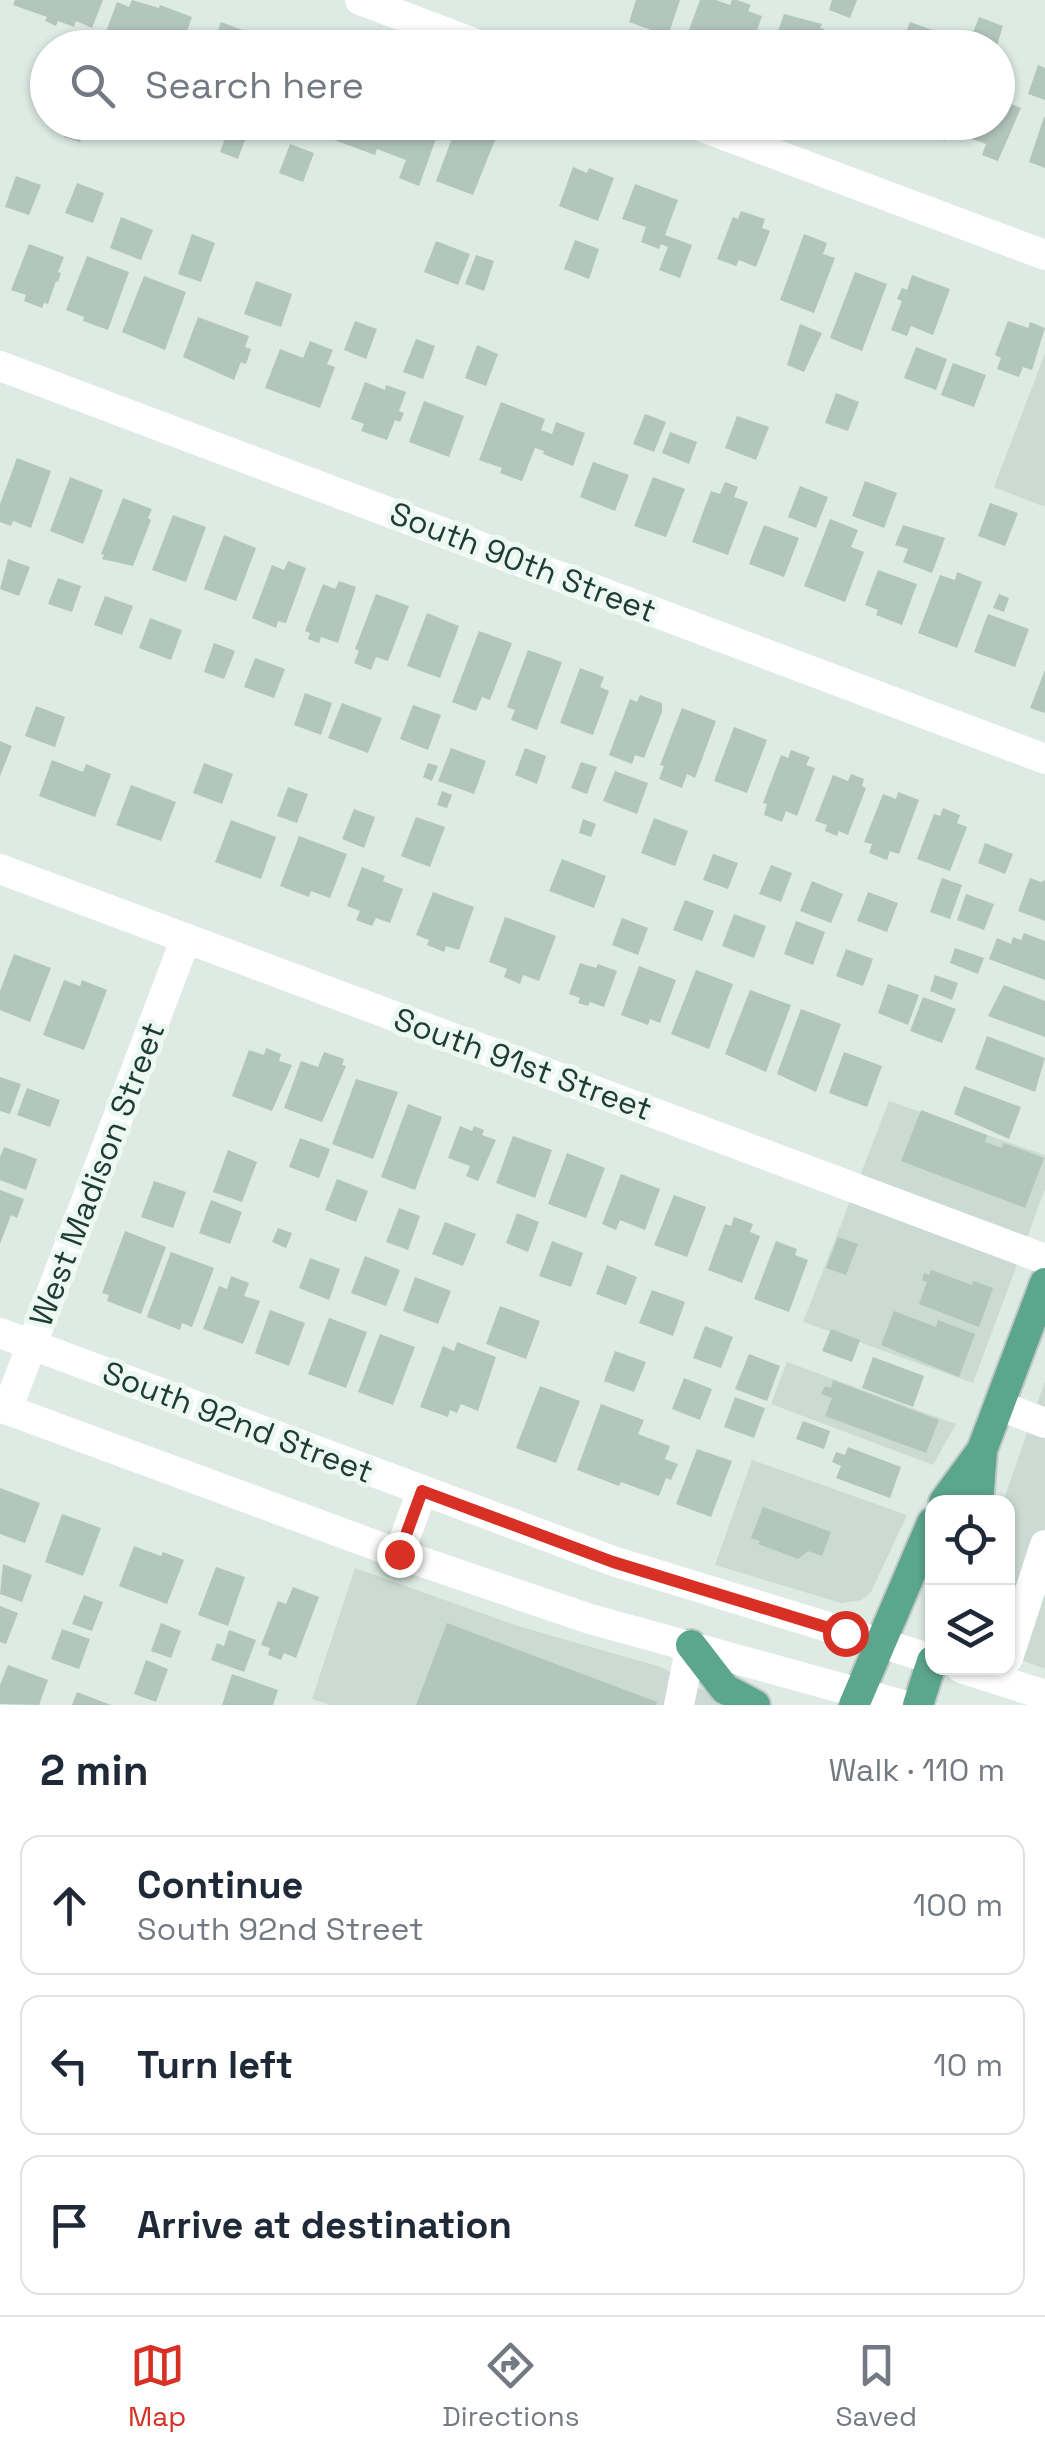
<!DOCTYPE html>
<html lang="en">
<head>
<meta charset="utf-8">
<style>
  body { margin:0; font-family:"Space Grotesk",sans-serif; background:#f2f2f3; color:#1f2937 }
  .controls { position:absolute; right:30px; bottom:30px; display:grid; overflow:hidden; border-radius:20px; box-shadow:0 2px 8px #0004 }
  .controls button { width:90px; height:90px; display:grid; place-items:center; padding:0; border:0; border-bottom:2px solid #e0e1e3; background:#fff; color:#1f2937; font:50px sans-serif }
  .stop { position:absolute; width:30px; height:30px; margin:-22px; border:8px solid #d93025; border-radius:50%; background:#fff }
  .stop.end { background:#d93025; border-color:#fff; box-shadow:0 2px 10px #0008 }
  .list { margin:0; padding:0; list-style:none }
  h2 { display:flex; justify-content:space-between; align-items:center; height:130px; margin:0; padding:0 40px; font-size:42px }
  h2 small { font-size:32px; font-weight:400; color:#747a83 }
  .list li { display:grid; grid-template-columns:65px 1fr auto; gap:30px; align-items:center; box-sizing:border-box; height:140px; margin:0 20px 20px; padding:0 20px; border:2px solid #e0e1e3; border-radius:20px }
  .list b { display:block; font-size:38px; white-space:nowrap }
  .list p { margin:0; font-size:32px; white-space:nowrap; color:#747a83 }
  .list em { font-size:32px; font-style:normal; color:#747a83 }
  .icon { flex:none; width:55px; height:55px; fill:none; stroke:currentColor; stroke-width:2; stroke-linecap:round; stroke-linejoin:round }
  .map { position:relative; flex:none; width:1045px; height:1705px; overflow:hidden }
  .search { position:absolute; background:#fff; box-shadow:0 2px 8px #0004; left:30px; right:30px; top:30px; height:110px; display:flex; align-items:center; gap:25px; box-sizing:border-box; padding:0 35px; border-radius:55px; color:#747a83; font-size:38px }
  .sheet { height:610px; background:#fff }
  nav { display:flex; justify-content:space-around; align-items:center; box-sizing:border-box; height:140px; border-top:2px solid #e0e1e3; background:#fff; font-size:28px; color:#747a83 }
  nav a { display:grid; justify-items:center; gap:5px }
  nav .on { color:#d93025 }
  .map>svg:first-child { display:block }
</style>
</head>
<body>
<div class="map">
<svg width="1045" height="1705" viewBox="0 0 1045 1705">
  <rect width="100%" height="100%" fill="#ddebe4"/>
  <g fill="#cbdbd3">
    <polygon points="1045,353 1045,507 994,487"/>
    <polygon points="889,1101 1045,1155 1045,1189 973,1383 803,1322"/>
    <polygon points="787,1362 956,1424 933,1465 771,1404"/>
    <polygon points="1045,1381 1045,1669 1008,1655 1008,1502 1003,1502"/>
    <polygon points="752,1460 907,1515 871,1592 862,1600 841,1603 715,1565"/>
    <polygon points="355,1568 518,1626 661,1667 730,1705 330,1705 312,1699"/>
  </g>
  <g fill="#b2c6bd">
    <polygon points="15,0 103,0 92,28 76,21 74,27 58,21 56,26 45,21 47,17 13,5"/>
    <polygon points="132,0 159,8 160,5 192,17 181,48 100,48 117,2 129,7"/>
    <polygon points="636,0 680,0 668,36 629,22"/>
    <polygon points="700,0 716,0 730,5 732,0 737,0 751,5 748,11 762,16 751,48 732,43 731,48 726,48 718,45 721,39 705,33 701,44 686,38"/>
    <polygon points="832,0 857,0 850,18 829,10"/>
    <polygon points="784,14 822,24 820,28 824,29 818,48 772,48"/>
    <polygon points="979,17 1003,26 996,48 968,46"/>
    <polygon points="221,22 256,35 252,48 212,48"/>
    <polygon points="910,22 938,32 932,48 900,48"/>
    <polygon points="1038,65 1045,68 1045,100 1028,94"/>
    <polygon points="998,99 1021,108 998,161 982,155 986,144 969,138 975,122 998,122"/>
    <polygon points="1044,117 1045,117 1045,168 1029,162"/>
    <polygon points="69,122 87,124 80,142 64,137"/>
    <polygon points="279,122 310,122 306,133"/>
    <polygon points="332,122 433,125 430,133 437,136 419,186 399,178 406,160 377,149 375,155 326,137"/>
    <polygon points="458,122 479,122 499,130 473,195 436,181"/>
    <polygon points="924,122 951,122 945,141 921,133"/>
    <polygon points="230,125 248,132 238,159 220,152"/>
    <polygon points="290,144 314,153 303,182 279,173"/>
    <polygon points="573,167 587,173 589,168 614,178 598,221 559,206"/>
    <polygon points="16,176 41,185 29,215 5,207"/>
    <polygon points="77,183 104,193 93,223 65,213"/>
    <polygon points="635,184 678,200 665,235 692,245 680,278 659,270 668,247 661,244 659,249 641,242 646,227 622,219"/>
    <polygon points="741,211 765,219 762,228 770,231 756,267 739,260 736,266 717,259 733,217 738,219"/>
    <polygon points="121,217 153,230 141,260 110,248"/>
    <polygon points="192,234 215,243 201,282 178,274"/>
    <polygon points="804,234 827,243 823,254 835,258 814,313 780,300"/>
    <polygon points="575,240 599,249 589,279 564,269"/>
    <polygon points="436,241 470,254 458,285 424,272"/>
    <polygon points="29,244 64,257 58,272 61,273 58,282 56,281 48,304 44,303 42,308 24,301 26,295 11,290"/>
    <polygon points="476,255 494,261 484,291 465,284"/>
    <polygon points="87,256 129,272 108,330 83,321 84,317 66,310"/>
    <polygon points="855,272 887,284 862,351 830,338"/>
    <polygon points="912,275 950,289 933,335 911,326 907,336 891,330 902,301 897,299 902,288 907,290"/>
    <polygon points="144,276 186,292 165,350 122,332"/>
    <polygon points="256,281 292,294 281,327 244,314"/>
    <polygon points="198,317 249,336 245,347 251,349 246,364 241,362 234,380 183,357"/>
    <polygon points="355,321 377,329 366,359 344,350"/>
    <polygon points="1008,321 1028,328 1030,322 1045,328 1032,370 1023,367 1019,377 997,369 1001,358 995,355"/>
    <polygon points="800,324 822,333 804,372 787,365"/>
    <polygon points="416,339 435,346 423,379 403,372"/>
    <polygon points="310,341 333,350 327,364 335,367 320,408 265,388 280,349 303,358"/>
    <polygon points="477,345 498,354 486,386 465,378"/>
    <polygon points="916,347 947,359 936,390 904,378"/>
    <polygon points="953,363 986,375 974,407 941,395"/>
    <polygon points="365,382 385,390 386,385 406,392 399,411 404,413 400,422 395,420 387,440 361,431 364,424 351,419"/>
    <polygon points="836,393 859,402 848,431 825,423"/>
    <polygon points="424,401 464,416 449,457 409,442"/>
    <polygon points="501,402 545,419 541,430 552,434 556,422 585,433 573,466 543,454 544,451 535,448 522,481 500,473 502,468 479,460"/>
    <polygon points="645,414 666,422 654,452 633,444"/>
    <polygon points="737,416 769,427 756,460 725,448"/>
    <polygon points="670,432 697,442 689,464 662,453"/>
    <polygon points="17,458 51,471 31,528 13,521 11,526 0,522 0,504"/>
    <polygon points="593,462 629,475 615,511 580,497"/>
    <polygon points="70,477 103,490 83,544 50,531"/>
    <polygon points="653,477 685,489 666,537 634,526"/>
    <polygon points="865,481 897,493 884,528 852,516"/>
    <polygon points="725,482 738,487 734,497 748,502 728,555 692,542 711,491 720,494"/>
    <polygon points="800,486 828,497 816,528 788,517"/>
    <polygon points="123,498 152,509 148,518 151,520 133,566 102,559 104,555 101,554"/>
    <polygon points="990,503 1018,513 1005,546 978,536"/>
    <polygon points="173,515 206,527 186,582 152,570"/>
    <polygon points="830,519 858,530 851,547 864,552 845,602 804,586"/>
    <polygon points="764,525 799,538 784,577 749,564"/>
    <polygon points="903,525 945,538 932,573 903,562 908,549 895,545"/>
    <polygon points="224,535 256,548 236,601 204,589"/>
    <polygon points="8,559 30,567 19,596 0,589"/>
    <polygon points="288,561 306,568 286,623 278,621 276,628 252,618 272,565 284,570"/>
    <polygon points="878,570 917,584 902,625 876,615 878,610 865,605"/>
    <polygon points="957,572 982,582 957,648 918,633 940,575 955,580"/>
    <polygon points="58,578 81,586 72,612 48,604"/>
    <polygon points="339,581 356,587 338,643 321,637 319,643 308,639 310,633 305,631 323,584 335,589"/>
    <polygon points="376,594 409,606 388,661 376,657 371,670 354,663 359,651 355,649"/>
    <polygon points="999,594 1009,598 1004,612 993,608"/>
    <polygon points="105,596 133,606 122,635 94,625"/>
    <polygon points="427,613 459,626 440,678 407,666"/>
    <polygon points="988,614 1029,629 1015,667 974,652"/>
    <polygon points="150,618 182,630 171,660 139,648"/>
    <polygon points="479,631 512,643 490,700 482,697 476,711 452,702"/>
    <polygon points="214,643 235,651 224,679 204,672"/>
    <polygon points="528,650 562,662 537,730 511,720 515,710 507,707"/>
    <polygon points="255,658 285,669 274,698 244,687"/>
    <polygon points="580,668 604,677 600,687 609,691 593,735 560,723"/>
    <polygon points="1045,670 1045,713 1030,708"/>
    <polygon points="305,693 332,703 321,735 294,725"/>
    <polygon points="640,695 662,703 662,712 644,758 635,755 632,764 609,755 630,699 637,702"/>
    <polygon points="342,703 382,718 368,753 328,738"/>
    <polygon points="413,705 441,715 428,750 400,739"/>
    <polygon points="36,706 65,717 55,747 25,736"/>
    <polygon points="682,708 716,721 695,778 687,774 682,788 659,779 664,766 660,765"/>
    <polygon points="734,727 767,740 747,793 714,781"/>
    <polygon points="0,741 12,746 0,776"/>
    <polygon points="451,748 486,761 474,794 438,781"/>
    <polygon points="525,748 546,756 537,784 515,775"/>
    <polygon points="791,750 810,757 806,765 815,768 797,816 786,811 782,822 764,815 767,804 763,803 781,755 788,758"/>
    <polygon points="52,760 83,772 86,764 111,774 95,817 39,796"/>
    <polygon points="581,762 597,767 587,794 571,788"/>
    <polygon points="204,763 233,774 222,804 193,793"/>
    <polygon points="428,763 438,766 432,781 423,777"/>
    <polygon points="615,771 648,783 637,814 603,801"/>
    <polygon points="851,774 864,779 862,786 866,788 848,835 839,831 837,836 825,831 827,825 815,821 833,775 848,781"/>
    <polygon points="131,785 176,802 161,841 116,825"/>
    <polygon points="288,787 308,794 297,823 277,816"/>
    <polygon points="442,791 452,795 447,808 437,805"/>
    <polygon points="898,792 919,800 899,854 890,851 887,860 869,853 872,844 864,842 883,794 896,799"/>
    <polygon points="943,808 960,815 957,823 967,827 950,871 917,859 934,814 940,816"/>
    <polygon points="354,809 375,817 364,848 342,839"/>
    <polygon points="416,817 445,827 430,867 401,856"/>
    <polygon points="654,818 688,831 675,866 641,853"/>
    <polygon points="583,819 596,824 591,837 579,833"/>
    <polygon points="231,820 276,837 261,879 215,862"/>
    <polygon points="299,836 347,854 330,898 311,891 309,897 280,886"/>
    <polygon points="985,843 1013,854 1005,874 978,863"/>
    <polygon points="713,854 738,863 728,889 703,880"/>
    <polygon points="562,859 606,876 594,908 549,891"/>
    <polygon points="771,865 792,873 781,902 759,894"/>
    <polygon points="362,867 385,876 383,881 403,889 390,923 376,918 372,926 356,920 360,911 347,906"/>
    <polygon points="942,878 962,885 950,919 930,912"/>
    <polygon points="1030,878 1041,882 1045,880 1045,921 1018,911"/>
    <polygon points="812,881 843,894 831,923 800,911"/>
    <polygon points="433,892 474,907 459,950 446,946 444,952 427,945 429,940 416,935"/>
    <polygon points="868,892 898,903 887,932 857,921"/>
    <polygon points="966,894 994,904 984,930 957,920"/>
    <polygon points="685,900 714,911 702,941 673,930"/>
    <polygon points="734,914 766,926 754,958 722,946"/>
    <polygon points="505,917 556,936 539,981 523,975 520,984 504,977 507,969 489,962"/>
    <polygon points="622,918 648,928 638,955 612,945"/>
    <polygon points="796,921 825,932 813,965 784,954"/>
    <polygon points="1024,933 1045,941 1045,980 989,959 997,938 1011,944 1013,937 1021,940"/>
    <polygon points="955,948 984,958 978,974 950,963"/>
    <polygon points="846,949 873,959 863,986 836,976"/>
    <polygon points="14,954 51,968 30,1022 0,1010 0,991"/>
    <polygon points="580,963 596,968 598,964 617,971 604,1007 590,1002 588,1006 578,1003 580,998 569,994"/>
    <polygon points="639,966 676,980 660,1023 650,1019 648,1025 621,1015"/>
    <polygon points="696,970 733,984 709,1049 671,1034"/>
    <polygon points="935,975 958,983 952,1000 930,991"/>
    <polygon points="64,980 80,986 82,980 107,990 84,1050 43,1035"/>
    <polygon points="888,984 919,995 908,1025 878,1013"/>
    <polygon points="1004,985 1045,1001 1045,1037 988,1016"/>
    <polygon points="750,990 791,1005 766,1072 725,1054"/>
    <polygon points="923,997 956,1009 942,1043 910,1031"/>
    <polygon points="801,1009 841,1024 816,1092 777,1074"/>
    <polygon points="987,1036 1045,1058 1035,1092 975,1069"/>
    <polygon points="266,1048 281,1054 279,1061 292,1065 272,1111 232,1096 249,1050 264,1055"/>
    <polygon points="324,1052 344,1059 342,1065 346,1066 322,1122 284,1108 301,1061 318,1067"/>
    <polygon points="844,1052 882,1066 867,1107 829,1093"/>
    <polygon points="0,1077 21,1084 10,1114 0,1111"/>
    <polygon points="356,1079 398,1092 373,1159 332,1144"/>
    <polygon points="964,1086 1021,1107 1009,1139 954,1114"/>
    <polygon points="27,1088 60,1100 50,1127 17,1115"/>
    <polygon points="408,1104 442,1117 415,1190 381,1177"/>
    <polygon points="921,1110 987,1135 985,1142 1002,1148 1004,1143 1044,1158 1025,1208 901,1161"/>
    <polygon points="460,1126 472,1131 474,1126 484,1130 482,1135 496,1140 478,1181 466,1176 470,1166 448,1158"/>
    <polygon points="513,1136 552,1150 535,1198 496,1183"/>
    <polygon points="300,1138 330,1149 319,1178 289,1167"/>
    <polygon points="4,1147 37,1159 26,1190 0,1180 0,1157"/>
    <polygon points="228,1150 257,1162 242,1202 213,1192"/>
    <polygon points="567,1153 605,1168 586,1218 548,1204"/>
    <polygon points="621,1174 660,1189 645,1230 620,1220 616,1230 602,1224"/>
    <polygon points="337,1179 368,1191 356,1222 325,1210"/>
    <polygon points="154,1181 186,1192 173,1228 141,1217"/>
    <polygon points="0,1190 24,1199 17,1218 11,1215 0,1244"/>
    <polygon points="674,1195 706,1207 687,1257 654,1245"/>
    <polygon points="211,1200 242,1212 230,1244 199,1233"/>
    <polygon points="399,1208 420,1216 408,1250 386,1242"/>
    <polygon points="517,1213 539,1222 528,1252 506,1243"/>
    <polygon points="734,1217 753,1224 750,1232 760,1236 742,1283 708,1270 725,1224 731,1226"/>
    <polygon points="445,1222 476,1234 463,1266 432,1254"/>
    <polygon points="278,1228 292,1233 286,1248 272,1242"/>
    <polygon points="125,1231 166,1247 141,1314 107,1301 109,1295 102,1293"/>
    <polygon points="838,1237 858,1244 846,1275 826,1268"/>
    <polygon points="552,1241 583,1253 571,1287 539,1276"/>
    <polygon points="776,1241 797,1249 795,1255 808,1260 789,1312 754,1299"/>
    <polygon points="171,1252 214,1268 192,1327 182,1323 180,1330 147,1317"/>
    <polygon points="365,1256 400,1270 386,1306 351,1293"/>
    <polygon points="310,1258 340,1269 329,1300 299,1288"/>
    <polygon points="607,1265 637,1277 626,1305 596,1294"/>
    <polygon points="931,1270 972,1285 973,1281 993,1288 979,1327 919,1304 927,1282 922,1280 924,1273 929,1275"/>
    <polygon points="231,1276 249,1283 244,1296 260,1301 243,1344 203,1329 219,1286 227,1289"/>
    <polygon points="415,1277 451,1291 438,1324 403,1311"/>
    <polygon points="652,1290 685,1302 673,1336 639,1323"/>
    <polygon points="500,1306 540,1321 526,1359 486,1344"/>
    <polygon points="270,1310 305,1323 289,1366 255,1353"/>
    <polygon points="894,1311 936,1327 938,1320 975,1334 959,1377 881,1345"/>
    <polygon points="329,1318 367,1332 346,1388 308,1374"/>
    <polygon points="705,1326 733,1337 721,1368 693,1358"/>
    <polygon points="831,1329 860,1340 852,1362 822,1351"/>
    <polygon points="380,1334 415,1347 393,1405 358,1392"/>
    <polygon points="457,1342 496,1357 478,1411 461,1404 457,1413 450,1410 448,1417 420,1407 443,1346 454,1351"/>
    <polygon points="615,1351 646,1362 634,1392 604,1381"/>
    <polygon points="749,1354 780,1366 767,1401 735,1389"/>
    <polygon points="873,1357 924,1376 913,1407 862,1388"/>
    <polygon points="684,1378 712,1389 700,1420 672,1409"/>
    <polygon points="833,1380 939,1420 926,1453 825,1416 832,1398 821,1394 825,1386 831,1388"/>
    <polygon points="540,1386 580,1401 556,1463 516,1448"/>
    <polygon points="735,1397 765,1408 754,1438 724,1427"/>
    <polygon points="601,1404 644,1420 638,1434 670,1446 665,1459 678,1464 671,1480 666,1478 659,1496 621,1482 619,1486 577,1470"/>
    <polygon points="803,1421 830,1431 824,1449 796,1439"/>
    <polygon points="848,1447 901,1467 890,1498 836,1478 841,1466 832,1462 836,1452 845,1455"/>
    <polygon points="697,1449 732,1461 711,1517 676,1504"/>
    <polygon points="0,1488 40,1503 25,1543 0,1534"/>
    <polygon points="763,1507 831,1532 822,1556 808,1551 798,1559 758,1544 760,1541 751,1538"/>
    <polygon points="62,1514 101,1528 83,1576 45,1562"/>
    <polygon points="134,1546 161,1556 163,1552 184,1560 167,1604 119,1586"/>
    <polygon points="3,1564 32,1575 22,1602 0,1594"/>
    <polygon points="216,1567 245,1577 228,1626 198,1615"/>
    <polygon points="293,1587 319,1597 296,1658 284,1653 281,1660 268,1655 270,1648 261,1645 278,1601 286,1604"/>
    <polygon points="84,1595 103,1602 92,1631 72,1624"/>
    <polygon points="0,1606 18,1613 6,1644 0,1642"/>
    <polygon points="161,1623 181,1631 171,1658 151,1651"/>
    <polygon points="447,1623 657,1702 656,1705 416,1705"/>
    <polygon points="62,1629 90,1639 79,1669 51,1659"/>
    <polygon points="229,1630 256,1640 244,1672 211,1660 217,1643 224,1646"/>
    <polygon points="146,1660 168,1669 156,1702 134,1694"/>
    <polygon points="8,1665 48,1680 39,1705 0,1704 0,1685"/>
    <polygon points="232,1674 278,1690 273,1705 222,1705"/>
    <polygon points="77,1692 111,1705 72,1705"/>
  </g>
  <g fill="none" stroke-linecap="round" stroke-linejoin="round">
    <defs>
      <g id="major">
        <polyline points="944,1502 982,1450 1045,1283"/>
        <polyline points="978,1502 982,1451"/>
        <polyline points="691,1645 725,1689 755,1705"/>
        <polyline points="854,1705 932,1523"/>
        <polyline points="918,1705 932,1661"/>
      </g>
    </defs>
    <use href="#major" stroke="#c0c8c6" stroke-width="34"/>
    <g stroke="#fff" stroke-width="30">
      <polyline points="360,0 487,48"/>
      <polyline points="689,122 1045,255"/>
      <polyline points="0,366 1045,759"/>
      <polyline points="0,869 1045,1259"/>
      <polyline points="0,1333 613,1561 932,1659"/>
      <polyline points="1000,1406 1045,1423"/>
      <polyline points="0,1407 399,1554 590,1619 903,1705"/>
      <polyline points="7,1410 186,938"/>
      <polyline points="399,1554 422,1491"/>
      <polyline points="1008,1658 1045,1545"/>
      <polyline points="961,1668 1045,1695"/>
      <polyline points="679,1705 691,1645"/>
    </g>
    <use href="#major" stroke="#5ca68e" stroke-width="30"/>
  </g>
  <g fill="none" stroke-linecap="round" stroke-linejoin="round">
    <polyline stroke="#d93025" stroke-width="12" points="399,1554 422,1491 613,1562 845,1633"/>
  </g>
  <g text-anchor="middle" stroke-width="10" stroke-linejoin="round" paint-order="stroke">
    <g font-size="32" fill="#1d3c32" stroke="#eef8f2">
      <text transform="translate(523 562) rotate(21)" y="11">South 90th Street</text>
      <text transform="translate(523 1064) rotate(20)" y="11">South 91st Street</text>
      <text transform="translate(97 1174) rotate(-69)" y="11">West Madison Street</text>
      <text transform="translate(238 1422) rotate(21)" y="11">South 92nd Street</text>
    </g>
  </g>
</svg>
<div class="controls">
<button><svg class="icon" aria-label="locate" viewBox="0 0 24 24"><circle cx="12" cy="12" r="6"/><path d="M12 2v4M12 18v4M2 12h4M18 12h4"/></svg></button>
<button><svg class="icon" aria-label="layers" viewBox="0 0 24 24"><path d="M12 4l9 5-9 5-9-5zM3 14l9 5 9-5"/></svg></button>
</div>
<div class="stop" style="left:845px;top:1633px"></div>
<div class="stop end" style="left:399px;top:1554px"></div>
<div class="search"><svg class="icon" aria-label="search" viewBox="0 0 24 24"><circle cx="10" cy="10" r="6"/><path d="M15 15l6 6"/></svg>Search here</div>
</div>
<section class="sheet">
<h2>2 min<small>Walk · 110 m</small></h2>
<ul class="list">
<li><svg class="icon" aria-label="ahead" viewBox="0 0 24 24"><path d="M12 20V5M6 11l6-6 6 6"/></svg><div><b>Continue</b><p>South 92nd Street</p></div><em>100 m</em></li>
<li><svg class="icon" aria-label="left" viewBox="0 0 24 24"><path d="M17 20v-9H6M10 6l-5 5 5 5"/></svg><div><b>Turn left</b></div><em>10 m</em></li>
<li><svg class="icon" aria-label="arrive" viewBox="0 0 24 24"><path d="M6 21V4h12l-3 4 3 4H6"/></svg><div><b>Arrive at destination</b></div></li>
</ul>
</section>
<nav>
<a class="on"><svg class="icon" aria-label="map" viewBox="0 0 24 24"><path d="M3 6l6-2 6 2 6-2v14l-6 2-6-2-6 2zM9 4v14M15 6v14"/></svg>Map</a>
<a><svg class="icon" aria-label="directions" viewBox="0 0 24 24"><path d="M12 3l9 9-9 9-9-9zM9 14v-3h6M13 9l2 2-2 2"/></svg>Directions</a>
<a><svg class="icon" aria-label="saved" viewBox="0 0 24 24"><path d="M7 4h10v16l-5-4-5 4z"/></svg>Saved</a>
</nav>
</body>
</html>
